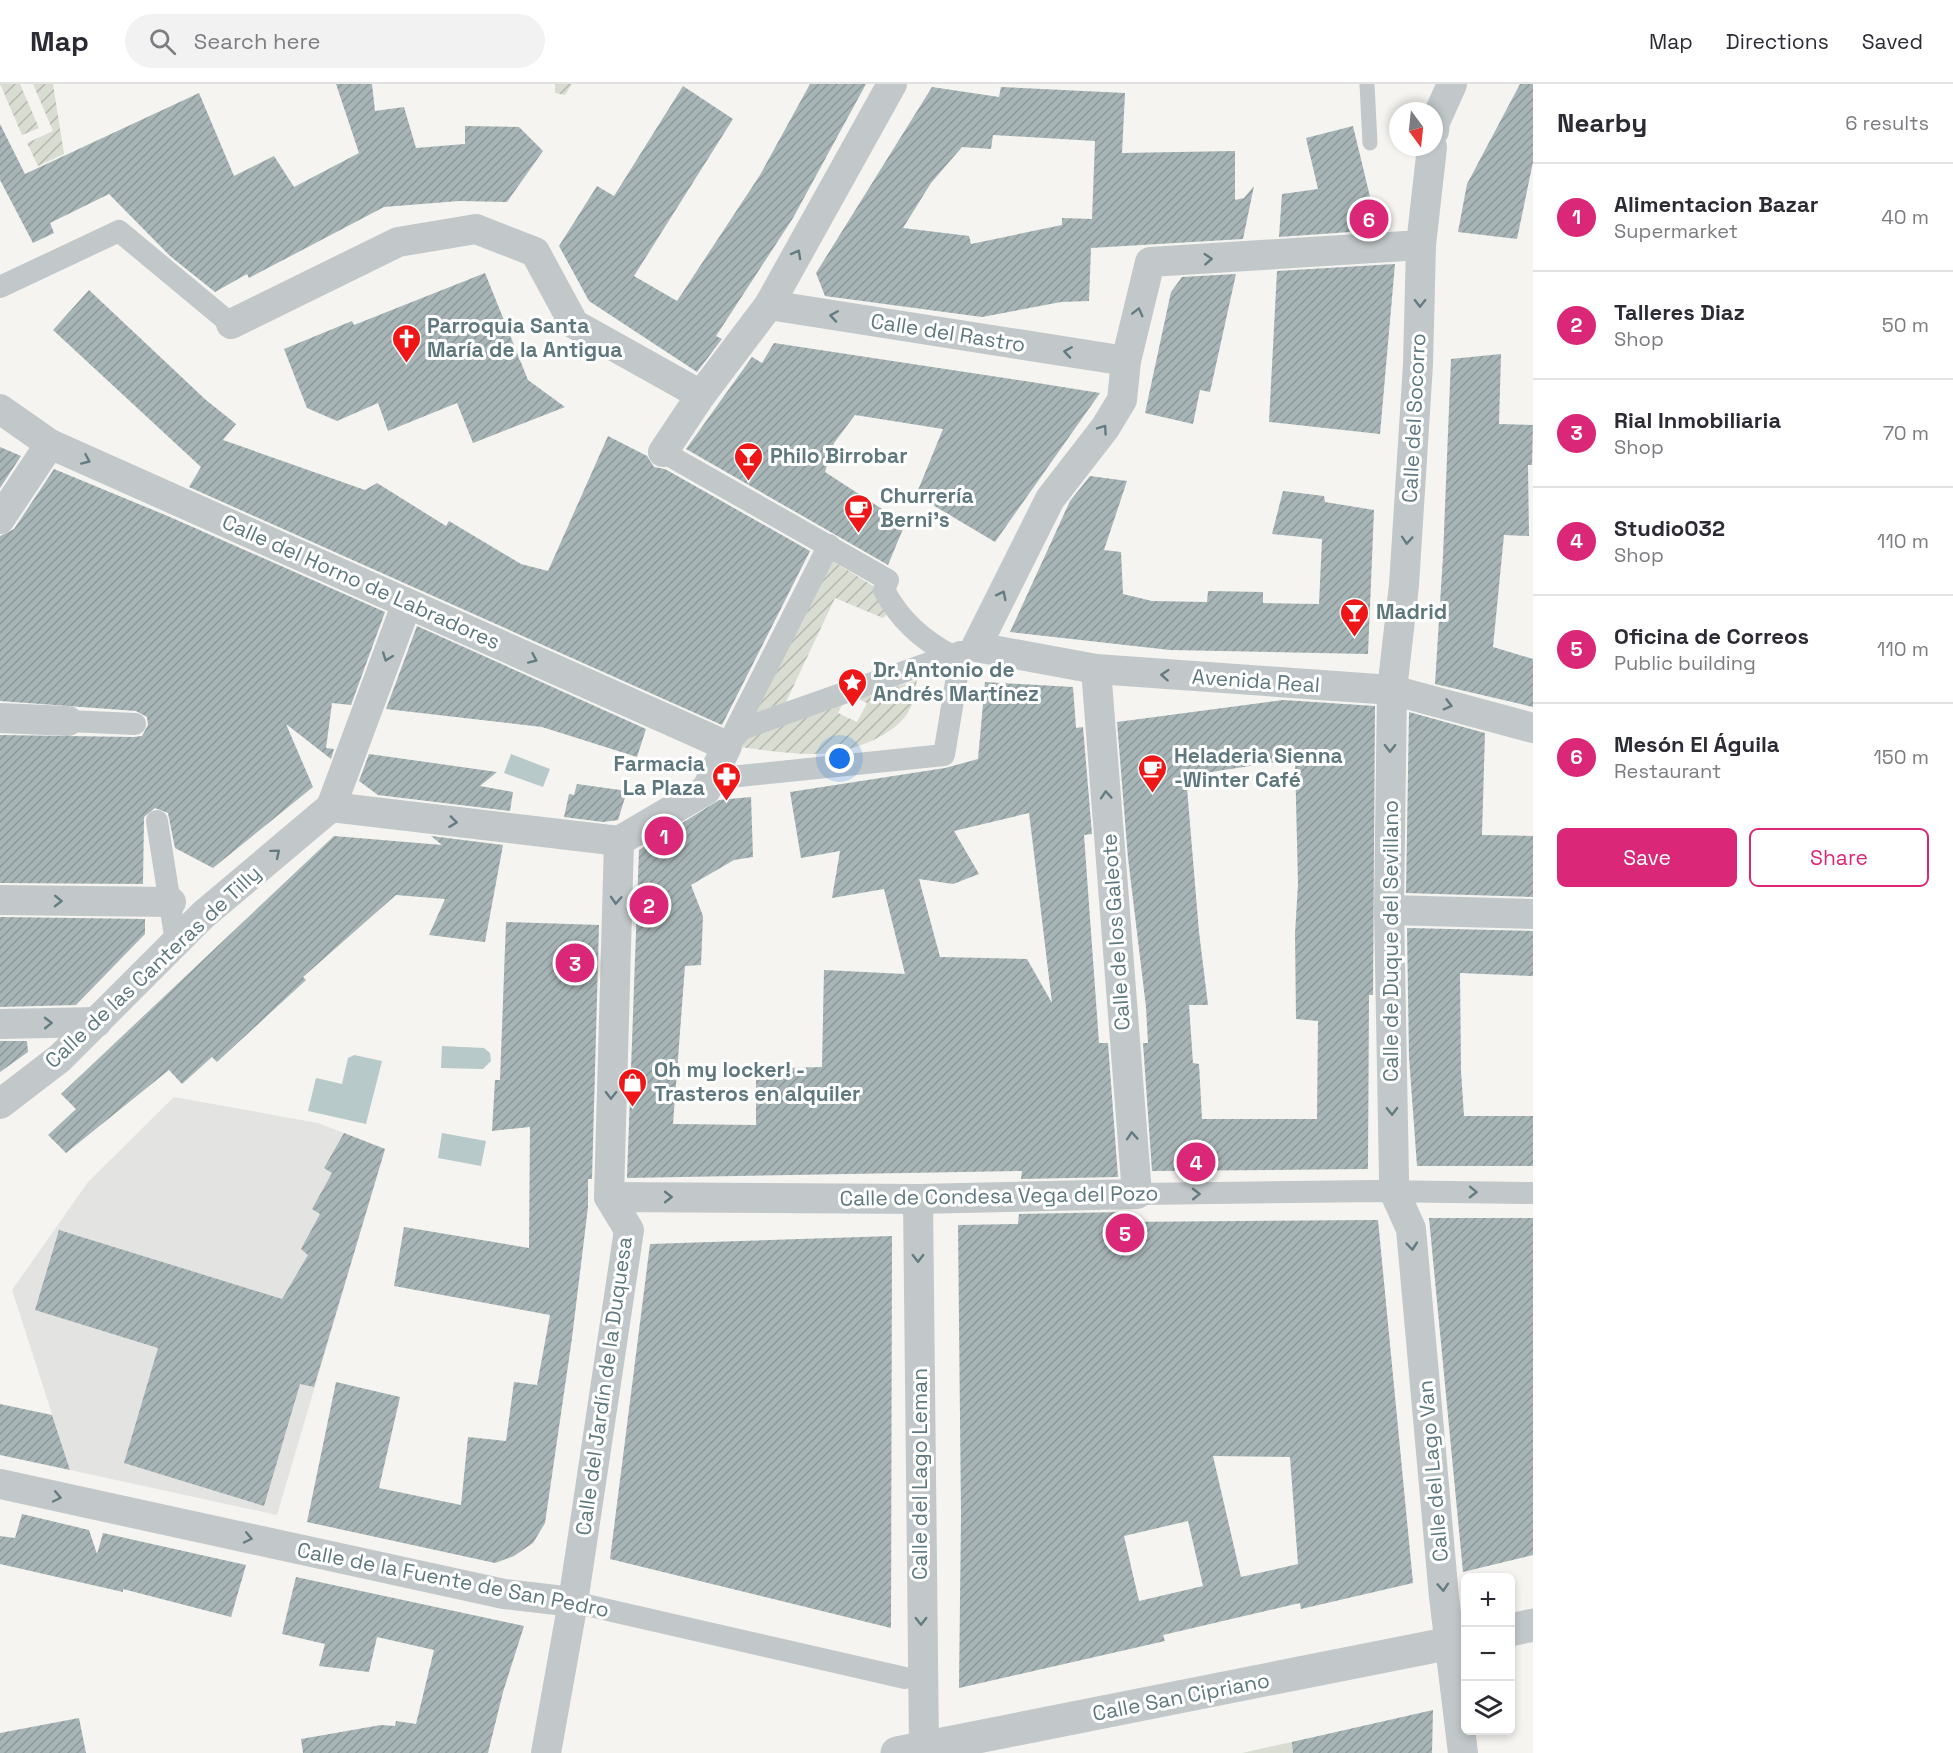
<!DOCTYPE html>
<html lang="en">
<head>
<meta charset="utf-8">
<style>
  body { margin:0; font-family:"Space Grotesk",sans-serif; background:#f2f2f3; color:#2b2b33 }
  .controls { position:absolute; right:18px; bottom:18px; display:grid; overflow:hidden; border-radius:9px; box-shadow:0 3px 9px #0003 }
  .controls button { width:54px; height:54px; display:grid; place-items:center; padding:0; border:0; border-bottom:2px solid #e1e1e2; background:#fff; color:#2b2b33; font:30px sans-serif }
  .compass { position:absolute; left:1389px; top:18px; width:54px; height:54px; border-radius:50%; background:#fff; box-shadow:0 3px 9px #0003; rotate:165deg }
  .you { position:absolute; left:840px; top:675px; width:21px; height:21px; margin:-15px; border:4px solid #fff; border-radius:50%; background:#1a73e8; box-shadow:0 0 0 9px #1a73e833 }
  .badge { display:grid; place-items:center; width:39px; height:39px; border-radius:50%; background:#db2777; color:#fff; font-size:20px; font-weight:700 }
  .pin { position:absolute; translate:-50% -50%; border:3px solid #fff; box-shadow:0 2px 6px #0006 }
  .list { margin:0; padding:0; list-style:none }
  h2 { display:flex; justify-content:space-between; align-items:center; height:78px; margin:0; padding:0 24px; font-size:26px }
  h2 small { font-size:20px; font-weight:400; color:#7c7c81 }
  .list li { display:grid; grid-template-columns:39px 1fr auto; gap:18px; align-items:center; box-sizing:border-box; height:108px; padding:0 24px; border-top:2px solid #e1e1e2 }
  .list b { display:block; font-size:22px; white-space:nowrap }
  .list p { margin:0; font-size:20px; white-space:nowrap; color:#7c7c81 }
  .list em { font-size:20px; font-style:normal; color:#7c7c81 }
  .actions { display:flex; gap:12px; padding:18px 24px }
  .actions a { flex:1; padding:14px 0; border:2px solid #db2777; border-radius:9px; text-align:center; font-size:21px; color:#db2777 }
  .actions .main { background:#db2777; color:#fff }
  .icon { flex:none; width:33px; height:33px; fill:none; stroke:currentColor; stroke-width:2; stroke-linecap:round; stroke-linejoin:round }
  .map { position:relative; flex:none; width:1533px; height:1669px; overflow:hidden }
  header { display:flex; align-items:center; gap:36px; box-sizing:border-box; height:84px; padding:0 30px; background:#fff; border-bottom:2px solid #e1e1e2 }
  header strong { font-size:28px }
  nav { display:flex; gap:33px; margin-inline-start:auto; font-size:21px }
  .search { width:420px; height:54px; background:#f2f2f3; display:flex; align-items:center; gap:15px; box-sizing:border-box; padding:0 21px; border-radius:33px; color:#7c7c81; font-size:22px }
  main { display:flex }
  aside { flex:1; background:#fff }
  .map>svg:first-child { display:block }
</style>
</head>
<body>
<header>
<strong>Map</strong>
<div class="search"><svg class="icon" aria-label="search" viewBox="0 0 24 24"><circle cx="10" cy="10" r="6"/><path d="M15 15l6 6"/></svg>Search here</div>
<nav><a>Map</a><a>Directions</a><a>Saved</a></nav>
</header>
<main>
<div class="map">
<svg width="1533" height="1669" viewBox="0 0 1533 1669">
  <defs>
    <pattern id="garden-furrows" width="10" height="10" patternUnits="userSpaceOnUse" patternTransform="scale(1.5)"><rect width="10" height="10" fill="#d9ddd1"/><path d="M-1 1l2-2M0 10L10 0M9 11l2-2" fill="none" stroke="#b3b8af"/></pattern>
    <pattern id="building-hatch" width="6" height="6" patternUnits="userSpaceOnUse" patternTransform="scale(1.5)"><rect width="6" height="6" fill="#a8b5b6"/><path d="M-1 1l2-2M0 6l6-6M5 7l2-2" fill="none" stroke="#8c9899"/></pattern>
  </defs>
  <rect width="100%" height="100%" fill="#f5f4f1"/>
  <polygon fill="#e3e4e2" points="174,1013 318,1039 385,1065 277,1431 70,1386 12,1206 88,1098"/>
  <polygon fill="#d9ddd1" points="1305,1655 1306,1669 1242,1669"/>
  <g fill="url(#garden-furrows)">
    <polygon points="0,0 20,0 39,44 22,51"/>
    <polygon points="33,0 53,0 64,70 38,82 27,59 53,47"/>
    <polygon points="555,0 572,0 565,11 555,9"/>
    <polygon points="826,473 888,511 886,531 883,534 835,514 786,618 746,632"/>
    <path d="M917,596C915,605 915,615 911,623C898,653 844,671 814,670C789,670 764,666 739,663L737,656L843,619L838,629L857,638L867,619L858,615Z"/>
  </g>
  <g fill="#b7c9c9">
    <polygon points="511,670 550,685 543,703 504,689"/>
    <polygon points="442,962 484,964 490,969 491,977 483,985 441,984"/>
    <polygon points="354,971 382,977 366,1040 308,1027 316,994 342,1000 348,974"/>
    <polygon points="442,1049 486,1057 481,1082 438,1074"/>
  </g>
  <g fill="url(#building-hatch)" fill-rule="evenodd">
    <polygon points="336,0 372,0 375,27 404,23 416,64 465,60 465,42 519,43 543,67 507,118 459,117 384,123 249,194 247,190 215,208 170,172 109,110 50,139 54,149 33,159 0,96 0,40 25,90 199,9 234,92 274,72 294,103 359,69"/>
    <polygon points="810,0 866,0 793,134 716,252 722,255 697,288 589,217 559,162 597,102 614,112 683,2 733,35 634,192 677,217 760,91"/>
    <polygon points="1520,0 1533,0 1533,78 1517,155 1458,148 1467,100"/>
    <path d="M932,3L999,13L1001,3L1125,9L1122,69L1235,67V116L1244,114L1254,102L1243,155L1091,164L1089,217L1061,218L982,233L825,212L816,189ZM993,51L1095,57L1092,135L1062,134V141L971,160L969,152L903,144L931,99L962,63L991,65Z"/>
    <polygon points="1353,42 1378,146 1279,153 1282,110 1318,105 1306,54"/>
    <polygon points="1395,180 1380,350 1269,338 1277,187"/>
    <polygon points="485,189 528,296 565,323 473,359 457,319 388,347 378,319 337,337 307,324 284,265 352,237 354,241"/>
    <polygon points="1236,190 1210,308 1200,306 1193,340 1145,329 1171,208 1182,193"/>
    <polygon points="89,206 206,316 236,340 223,356 365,406 377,399 446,442 449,437 521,480 548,487 608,352 647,372 654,383 665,385 810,467 722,641 189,403 201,383 53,246"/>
    <polygon points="774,259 1025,297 1100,309 995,458 916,411 943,345 855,331 834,359 825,388 905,440 888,481 686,365 752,273 762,279"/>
    <polygon points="1501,270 1499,340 1533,341 1532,381 1528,381 1529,452 1504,451 1493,563 1533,575 1533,623 1435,600 1443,472 1451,275"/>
    <polygon points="0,363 21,372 0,404"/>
    <polygon points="54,385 170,433 385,528 351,621 332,619 326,664 334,665 331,675 286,640 313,703 213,784 175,764 168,729 155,724 144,733 143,800 0,799 0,651 134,653 142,652 148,641 147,633 136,627 0,617 0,452 14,445"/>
    <polygon points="1090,392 1127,397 1104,466 1121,468 1123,510 1152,517 1207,518 1208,507 1263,508 1263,519 1319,520 1322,455 1272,450 1283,407 1324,412 1325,418 1374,426 1368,570 1170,566 1010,548 1070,417"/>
    <polygon points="417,542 646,645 637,673 542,643 386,625"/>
    <path d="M985,598L1073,603L1076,644L1083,643L1092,750L1084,751L1099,959H1108L1118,1093L1021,1095L1022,1087L627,1094L639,766L719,716L751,713L753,773L734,776L691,801L703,832L701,881L685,882L673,1040L756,1041V985L822,983L824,886L905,890L884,805L832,814L840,767L801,774L790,708L945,684L978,675ZM1029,729L1032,753L1052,919L1027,875L940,873L919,795L953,800L979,790L954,747Z"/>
    <path d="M1283,616L1375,622L1373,911H1369L1368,1085L1152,1087L1143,959H1148L1146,923L1128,774L1117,638ZM1295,675L1298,800L1295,850L1296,935L1318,937L1317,1035H1202L1199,980L1193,979L1189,921H1208L1199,848L1186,692Z"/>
    <polygon points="1409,628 1485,649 1482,751 1533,752 1533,813 1406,809"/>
    <polygon points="369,670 497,688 480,702 513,708 510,727 378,711 359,697"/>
    <polygon points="577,700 627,707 618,736 603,738 564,733 569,710 574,711"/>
    <polygon points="334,752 442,761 431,752 503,761 485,858 429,851 445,815 396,811 303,893 306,896 217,978 212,973 182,1000 169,986 66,1069 48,1051 76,1025 61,1010"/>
    <polygon points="0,833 145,835 145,850 76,921 0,923"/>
    <polygon points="506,838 599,841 592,1095 588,1095 588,1123 572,1254 545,1439 533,1459 514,1472 495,1479 307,1438 336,1298 400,1313 379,1404 461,1421 468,1353 506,1357 514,1298 537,1301 550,1231 394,1202 404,1143 529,1164 530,1043 492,1047 495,996 500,996"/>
    <polygon points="1407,844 1533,847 1533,892 1460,889 1461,987 1464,1032 1533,1032 1533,1082 1417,1082 1409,973"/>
    <polygon points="0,957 27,957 28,968 0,988"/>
    <polygon points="344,1049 385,1065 314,1303 300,1300 264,1422 124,1379 158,1264 35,1226 59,1146 282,1215 308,1171 301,1165 320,1130 312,1125 332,1089 324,1084"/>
    <path d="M1122,1128V1138L1378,1136L1413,1499L1301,1525L1300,1519L1163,1551L1165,1557L959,1604L961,1431L958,1141L1018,1140L1019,1130ZM1213,1372L1290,1373L1298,1480L1241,1493ZM1188,1437L1203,1502L1139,1517L1124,1452Z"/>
    <polygon points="1429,1134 1533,1134 1533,1471 1463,1488"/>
    <polygon points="892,1152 891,1544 610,1475 650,1160"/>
    <polygon points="0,1320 52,1331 70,1386 0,1371"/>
    <polygon points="22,1430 89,1446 97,1470 103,1449 246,1481 231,1533 123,1505 123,1508 0,1480 0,1452 15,1454"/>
    <polygon points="296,1493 524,1542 503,1608 488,1669 303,1669 301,1655 381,1641 395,1642 396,1637 416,1640 434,1566 377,1553 369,1588 319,1582 325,1560 282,1550"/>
    <polygon points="1433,1626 1432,1669 1293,1669 1292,1658"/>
    <polygon points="79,1634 86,1669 0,1669 0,1649"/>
  </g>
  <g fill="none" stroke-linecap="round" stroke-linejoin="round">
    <polyline stroke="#c2c8c9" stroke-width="15" points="1367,0 1370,59"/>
    <g stroke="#c2c8c9" stroke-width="22">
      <polyline points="0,203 119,147 231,240"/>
      <path d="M663,368L888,496L884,506C899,535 922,556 951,571"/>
      <polyline points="68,637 135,640"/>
      <polyline points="732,652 829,461"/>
      <polyline points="727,662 742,645 960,568"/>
      <polyline points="711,695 944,671 961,568"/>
      <polyline points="157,737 176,858"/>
      <polyline points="1137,1110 1375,1107 1533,1109"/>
      <polyline points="573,1518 905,1594"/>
    </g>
    <g stroke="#c2c8c9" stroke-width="30">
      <polyline points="1434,47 1435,38 1452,0"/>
      <polyline points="1432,63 1421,161 1418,280 1404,501 1392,606 1389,826 1394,1093 1394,1107 1411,1145 1444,1513 1463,1669"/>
      <polyline points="1421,161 1150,178 1126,277 1122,316 1105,344 1050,415 976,563 1096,585 1392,606 1533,644"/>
      <polyline points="769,221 1126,277"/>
      <polyline points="231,240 398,158 476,145 535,168 574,240 701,311"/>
      <polyline points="0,325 50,360 727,662 706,706 619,757"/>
      <polyline points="663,368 701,311 769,221 892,0"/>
      <polyline points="0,435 50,360"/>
      <polyline points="0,634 68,637"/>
      <polyline points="331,723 407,519"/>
      <polyline points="0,816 171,818"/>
      <polyline points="1389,826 1533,830"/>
      <polyline points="0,940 97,938"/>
      <polyline points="0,1020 60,974 203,831 331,723 619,757"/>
      <polyline points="609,1113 918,1115 1137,1110 1096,585"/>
      <polyline points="918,1115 924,1664"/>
      <polyline points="0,1400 504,1510 573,1518"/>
      <polyline points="546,1669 573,1518 629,1146 609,1113 619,757"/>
    </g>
    <g stroke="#c2c8c9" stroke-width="33">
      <polyline points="1510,1546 1533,1541"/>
      <polyline points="897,1669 1466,1556"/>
    </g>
  </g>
  <defs><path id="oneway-chevron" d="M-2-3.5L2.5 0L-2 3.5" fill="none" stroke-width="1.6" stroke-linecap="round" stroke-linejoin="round" transform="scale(1.5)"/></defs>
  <g stroke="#637c82">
    <use href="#oneway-chevron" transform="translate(797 170) rotate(-61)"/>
    <use href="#oneway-chevron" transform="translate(1208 175) rotate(-4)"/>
    <use href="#oneway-chevron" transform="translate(1420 219) rotate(91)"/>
    <use href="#oneway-chevron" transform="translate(1138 228) rotate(-76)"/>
    <use href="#oneway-chevron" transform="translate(834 232) rotate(-171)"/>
    <use href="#oneway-chevron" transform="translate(1068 268) rotate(-171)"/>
    <use href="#oneway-chevron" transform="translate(1103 345) rotate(-55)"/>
    <use href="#oneway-chevron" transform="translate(86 376) rotate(24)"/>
    <use href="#oneway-chevron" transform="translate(1407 456) rotate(94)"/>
    <use href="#oneway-chevron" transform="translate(1002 511) rotate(-63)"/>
    <use href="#oneway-chevron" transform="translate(387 573) rotate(110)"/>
    <use href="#oneway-chevron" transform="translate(533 575) rotate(24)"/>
    <use href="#oneway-chevron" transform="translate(1165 591) rotate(-176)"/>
    <use href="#oneway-chevron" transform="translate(1448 621) rotate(15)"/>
    <use href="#oneway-chevron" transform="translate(1390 664) rotate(91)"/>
    <use href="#oneway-chevron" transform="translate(1106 711) rotate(-94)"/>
    <use href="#oneway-chevron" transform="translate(453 738) rotate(7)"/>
    <use href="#oneway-chevron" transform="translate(276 769) rotate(-40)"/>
    <use href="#oneway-chevron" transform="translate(616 816) rotate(93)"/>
    <use href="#oneway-chevron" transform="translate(58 817) rotate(1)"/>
    <use href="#oneway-chevron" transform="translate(48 939) rotate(-1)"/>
    <use href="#oneway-chevron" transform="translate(611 1011) rotate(91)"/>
    <use href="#oneway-chevron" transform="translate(1392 1027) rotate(89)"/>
    <use href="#oneway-chevron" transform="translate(1132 1052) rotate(-94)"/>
    <use href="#oneway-chevron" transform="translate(1473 1108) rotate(1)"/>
    <use href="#oneway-chevron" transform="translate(1196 1110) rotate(-1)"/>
    <use href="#oneway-chevron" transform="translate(668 1113)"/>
    <use href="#oneway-chevron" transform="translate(1412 1162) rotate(85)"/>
    <use href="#oneway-chevron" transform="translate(918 1174) rotate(90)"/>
    <use href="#oneway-chevron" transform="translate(57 1413) rotate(12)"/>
    <use href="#oneway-chevron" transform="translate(248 1454) rotate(12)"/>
    <use href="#oneway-chevron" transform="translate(1443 1503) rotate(86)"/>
    <use href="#oneway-chevron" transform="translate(921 1537) rotate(90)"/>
  </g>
  <defs>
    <symbol id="church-pin" viewBox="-11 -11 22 30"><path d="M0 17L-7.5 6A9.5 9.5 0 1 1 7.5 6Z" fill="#ef1618" stroke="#fff"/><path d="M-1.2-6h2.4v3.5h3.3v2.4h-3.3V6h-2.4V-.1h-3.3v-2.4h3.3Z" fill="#fff"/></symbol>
    <symbol id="bar-pin" viewBox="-11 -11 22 30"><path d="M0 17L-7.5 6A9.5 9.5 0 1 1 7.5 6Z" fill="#ef1618" stroke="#fff"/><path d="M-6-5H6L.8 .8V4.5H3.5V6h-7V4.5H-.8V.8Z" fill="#fff"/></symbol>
    <symbol id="cafe-pin" viewBox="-11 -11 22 30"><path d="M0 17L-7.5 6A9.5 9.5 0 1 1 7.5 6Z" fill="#ef1618" stroke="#fff"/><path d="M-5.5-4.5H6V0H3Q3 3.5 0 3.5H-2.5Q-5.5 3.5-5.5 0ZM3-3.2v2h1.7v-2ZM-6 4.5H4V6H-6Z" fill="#fff"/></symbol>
    <symbol id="sight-pin" viewBox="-11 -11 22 30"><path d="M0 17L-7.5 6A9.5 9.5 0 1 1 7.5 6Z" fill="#ef1618" stroke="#fff"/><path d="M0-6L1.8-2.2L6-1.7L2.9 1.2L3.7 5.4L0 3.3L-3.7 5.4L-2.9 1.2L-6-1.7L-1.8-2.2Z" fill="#fff"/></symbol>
    <symbol id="pharmacy-pin" viewBox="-11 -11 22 30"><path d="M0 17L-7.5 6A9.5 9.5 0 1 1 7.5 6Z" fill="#ef1618" stroke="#fff"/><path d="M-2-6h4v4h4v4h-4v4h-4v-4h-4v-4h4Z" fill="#fff"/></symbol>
    <symbol id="shop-pin" viewBox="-11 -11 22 30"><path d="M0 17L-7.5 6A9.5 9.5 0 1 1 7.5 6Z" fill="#ef1618" stroke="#fff"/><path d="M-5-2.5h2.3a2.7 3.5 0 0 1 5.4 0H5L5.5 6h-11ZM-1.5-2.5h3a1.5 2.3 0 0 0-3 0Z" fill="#fff"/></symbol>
  </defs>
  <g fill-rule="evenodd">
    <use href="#church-pin" x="390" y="238" width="33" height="45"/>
    <use href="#bar-pin" x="732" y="356" width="33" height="45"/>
    <use href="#cafe-pin" x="842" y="408" width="33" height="45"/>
    <use href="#bar-pin" x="1338" y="512" width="33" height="45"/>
    <use href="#sight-pin" x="836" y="582" width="33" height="45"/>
    <use href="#cafe-pin" x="1136" y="668" width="33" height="45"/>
    <use href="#pharmacy-pin" x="710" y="676" width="33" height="45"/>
    <use href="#shop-pin" x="616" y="982" width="33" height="45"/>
  </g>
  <g text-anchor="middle" stroke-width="6" stroke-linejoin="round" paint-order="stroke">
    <g font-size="21" font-weight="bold" fill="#5e787e" stroke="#fff" text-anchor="start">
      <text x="427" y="249">Parroquia Santa<tspan x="427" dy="24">María de la Antigua</tspan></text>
      <text x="770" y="379">Philo Birrobar</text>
      <text x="880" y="419">Churrería<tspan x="880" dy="24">Berni's</tspan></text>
      <text x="1376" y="535">Madrid</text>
      <text x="873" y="593">Dr. Antonio de<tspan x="873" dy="24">Andrés Martínez</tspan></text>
      <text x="1174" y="679">Heladeria Sienna<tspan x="1174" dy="24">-Winter Café</tspan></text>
      <text x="705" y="687" text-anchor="end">Farmacia<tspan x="705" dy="24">La Plaza</tspan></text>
      <text x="654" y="993">Oh my locker! -<tspan x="654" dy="24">Trasteros en alquiler</tspan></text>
    </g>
    <g font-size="21" fill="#5e787e" stroke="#fff">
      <text transform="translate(948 249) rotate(9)" y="7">Calle del Rastro</text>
      <text transform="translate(1414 334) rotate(-87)" y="7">Calle del Socorro</text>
      <text transform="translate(361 498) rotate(24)" y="7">Calle del Horno de Labradores</text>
      <text transform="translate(1256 597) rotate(4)" y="7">Avenida Real</text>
      <text transform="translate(1116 848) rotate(-94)" y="7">Calle de los Galeote</text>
      <text transform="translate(1391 857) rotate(-90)" y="7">Calle de Duque del Sevillano</text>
      <text transform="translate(153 883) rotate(-43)" y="7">Calle de las Canteras de Tilly</text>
      <text transform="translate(999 1112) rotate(-1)" y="7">Calle de Condesa Vega del Pozo</text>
      <text transform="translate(604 1302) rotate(-82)" y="7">Calle del Jardín de la Duquesa</text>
      <text transform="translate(1433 1387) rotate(-95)" y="7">Calle del Lago Van</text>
      <text transform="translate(920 1390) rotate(-90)" y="7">Calle del Lago Leman</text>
      <text transform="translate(453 1496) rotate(11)" y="7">Calle de la Fuente de San Pedro</text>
      <text transform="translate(1181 1613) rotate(-11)" y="7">Calle San Cipriano</text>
    </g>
  </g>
</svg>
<div class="controls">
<button>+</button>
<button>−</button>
<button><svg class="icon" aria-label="layers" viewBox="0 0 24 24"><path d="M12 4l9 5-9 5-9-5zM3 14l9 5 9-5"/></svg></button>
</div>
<svg class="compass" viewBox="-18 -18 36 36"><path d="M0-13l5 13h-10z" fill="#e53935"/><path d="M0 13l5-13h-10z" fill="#7c7c81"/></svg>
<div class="you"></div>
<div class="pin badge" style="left:664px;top:752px">1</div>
<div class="pin badge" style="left:649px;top:821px">2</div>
<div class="pin badge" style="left:575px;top:879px">3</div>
<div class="pin badge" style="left:1196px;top:1078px">4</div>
<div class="pin badge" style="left:1125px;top:1149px">5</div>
<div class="pin badge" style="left:1369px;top:135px">6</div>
</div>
<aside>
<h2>Nearby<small>6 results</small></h2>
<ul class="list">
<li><span class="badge">1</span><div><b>Alimentacion Bazar</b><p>Supermarket</p></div><em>40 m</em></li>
<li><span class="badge">2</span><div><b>Talleres Diaz</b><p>Shop</p></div><em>50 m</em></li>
<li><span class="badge">3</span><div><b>Rial Inmobiliaria</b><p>Shop</p></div><em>70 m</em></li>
<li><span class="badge">4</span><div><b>Studio032</b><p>Shop</p></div><em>110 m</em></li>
<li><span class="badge">5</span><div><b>Oficina de Correos</b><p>Public building</p></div><em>110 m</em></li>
<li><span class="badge">6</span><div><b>Mesón El Águila</b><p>Restaurant</p></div><em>150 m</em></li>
</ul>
<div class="actions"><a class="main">Save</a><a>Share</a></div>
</aside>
</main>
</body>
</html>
